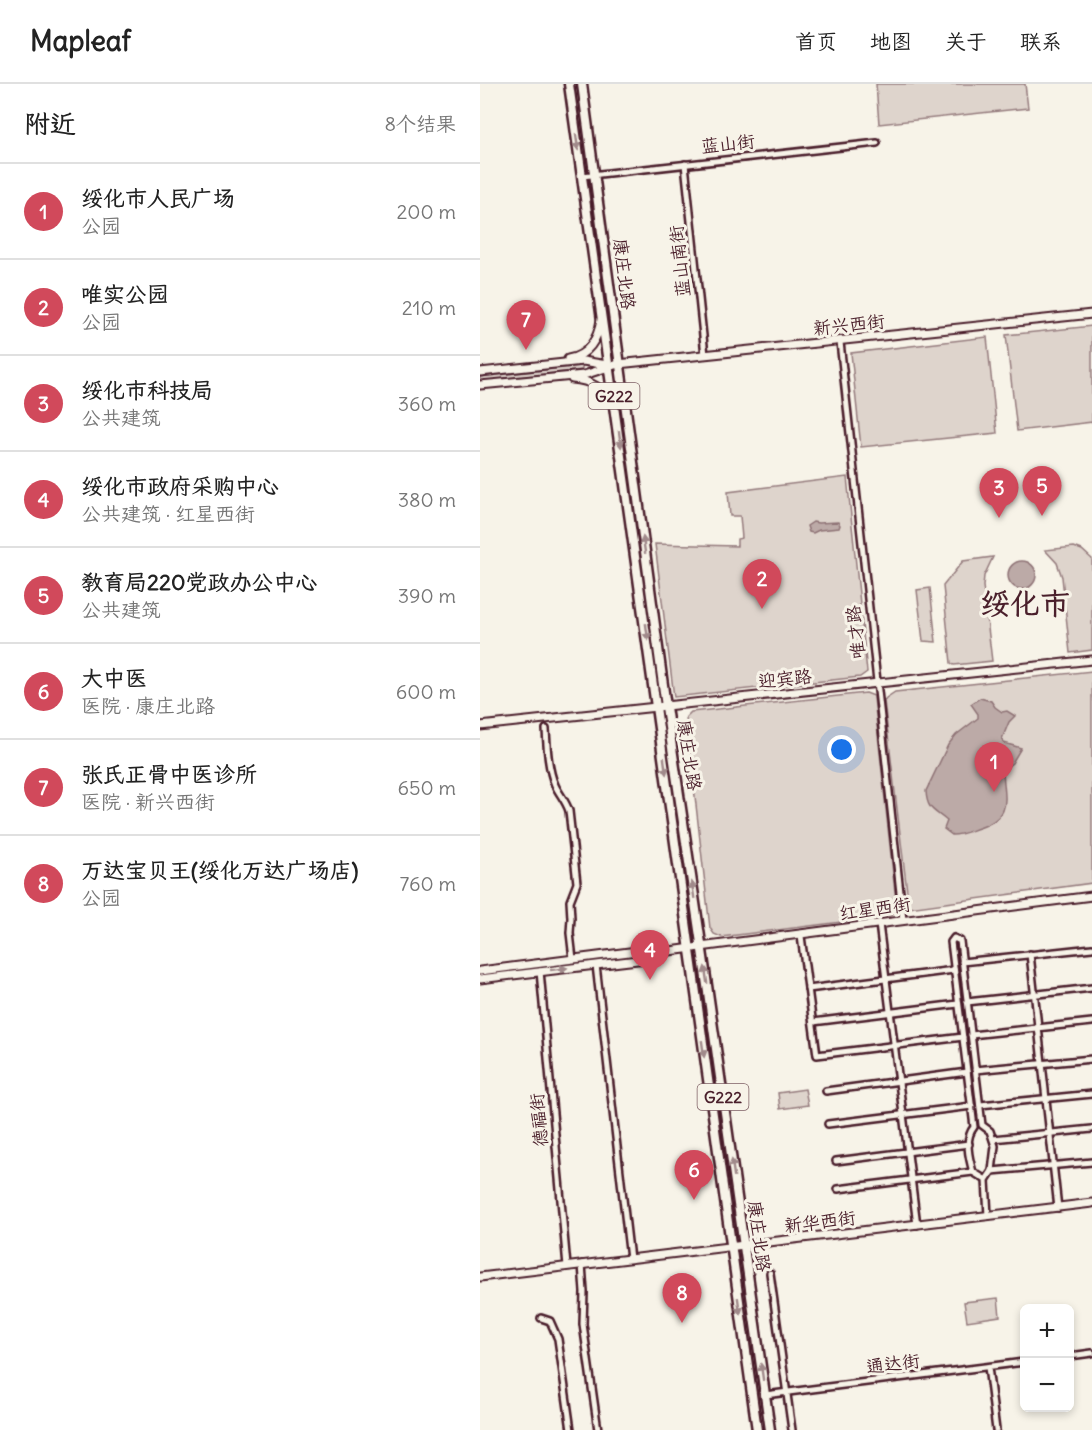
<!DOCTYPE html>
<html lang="zh">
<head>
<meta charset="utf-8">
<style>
  body { margin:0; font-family:Delius,"LXGW WenKai TC",sans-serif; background:#f6f6f6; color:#222 }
  .controls { position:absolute; right:18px; bottom:18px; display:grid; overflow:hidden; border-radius:9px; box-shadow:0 3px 9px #0003 }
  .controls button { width:54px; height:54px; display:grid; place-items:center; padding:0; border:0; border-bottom:2px solid #e0e0e0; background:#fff; color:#222; font:30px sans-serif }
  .you { position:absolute; left:362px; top:666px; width:21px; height:21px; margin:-15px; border:4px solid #fff; border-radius:50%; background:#1a73e8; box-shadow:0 0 0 9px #1a73e833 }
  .badge { display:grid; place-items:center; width:39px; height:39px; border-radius:50%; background:#d1495b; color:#fff; font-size:20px; font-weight:700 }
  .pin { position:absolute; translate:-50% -50px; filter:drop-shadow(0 2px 3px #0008) }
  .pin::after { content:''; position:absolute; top:32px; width:21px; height:18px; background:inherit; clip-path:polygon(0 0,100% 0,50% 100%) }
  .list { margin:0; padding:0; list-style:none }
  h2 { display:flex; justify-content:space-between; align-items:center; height:78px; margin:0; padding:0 24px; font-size:26px }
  h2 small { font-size:20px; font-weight:400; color:#767676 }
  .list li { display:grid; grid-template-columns:39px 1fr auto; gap:18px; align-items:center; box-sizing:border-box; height:96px; padding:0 24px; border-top:2px solid #e0e0e0 }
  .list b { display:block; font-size:22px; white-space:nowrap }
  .list p { margin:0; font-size:20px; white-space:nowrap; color:#767676 }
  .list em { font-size:20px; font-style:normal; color:#767676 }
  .map { position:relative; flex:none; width:612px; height:1346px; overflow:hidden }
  header { display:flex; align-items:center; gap:36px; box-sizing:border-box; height:84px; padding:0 30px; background:#fff; border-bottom:2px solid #e0e0e0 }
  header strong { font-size:28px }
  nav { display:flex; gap:33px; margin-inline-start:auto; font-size:21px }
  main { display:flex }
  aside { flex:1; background:#fff }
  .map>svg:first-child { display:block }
</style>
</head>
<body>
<header>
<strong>Mapleaf</strong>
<nav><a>首页</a><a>地图</a><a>关于</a><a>联系</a></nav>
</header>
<main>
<aside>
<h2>附近<small>8个结果</small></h2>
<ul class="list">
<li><span class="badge">1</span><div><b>绥化市人民广场</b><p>公园</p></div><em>200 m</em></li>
<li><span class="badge">2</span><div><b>唯实公园</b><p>公园</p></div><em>210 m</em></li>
<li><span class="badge">3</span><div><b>绥化市科技局</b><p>公共建筑</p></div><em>360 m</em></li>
<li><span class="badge">4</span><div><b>绥化市政府采购中心</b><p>公共建筑 · 红星西街</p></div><em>380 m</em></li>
<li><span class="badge">5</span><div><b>教育局220党政办公中心</b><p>公共建筑</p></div><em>390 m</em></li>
<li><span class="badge">6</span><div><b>大中医</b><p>医院 · 康庄北路</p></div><em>600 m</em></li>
<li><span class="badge">7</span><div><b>张氏正骨中医诊所</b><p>医院 · 新兴西街</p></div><em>650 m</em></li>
<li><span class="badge">8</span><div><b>万达宝贝王(绥化万达广场店)</b><p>公园</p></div><em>760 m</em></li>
</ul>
</aside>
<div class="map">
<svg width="612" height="1346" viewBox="0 0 612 1346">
  <rect width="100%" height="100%" fill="#f7f3e8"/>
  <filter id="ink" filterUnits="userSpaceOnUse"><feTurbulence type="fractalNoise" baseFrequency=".0167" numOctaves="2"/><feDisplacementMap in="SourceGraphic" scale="12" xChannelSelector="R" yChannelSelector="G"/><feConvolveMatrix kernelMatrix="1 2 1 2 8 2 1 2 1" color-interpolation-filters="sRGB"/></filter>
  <g filter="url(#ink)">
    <g fill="#ded4cc" stroke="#947a7c" stroke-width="1.5">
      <polygon points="396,0 545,0 548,24 399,40"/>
      <polygon points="612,242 612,338 537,347 526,251"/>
      <polygon points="507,253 517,349 381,363 371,269"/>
      <polygon points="102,282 102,286 0,297 0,293"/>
      <polygon points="367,393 387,588 380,593 194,613 175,460 257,462 257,455 262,454 260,432 250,432 248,408"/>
      <polygon points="594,463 602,466 612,475 612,566 590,569 582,493 577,479 565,466"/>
      <polygon points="513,473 504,492 503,502 512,577 474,581 471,579 463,502 483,477"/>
      <polygon points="450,504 456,558 443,557 437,506"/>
      <polygon points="612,587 612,799 429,824 404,617 406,614 415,608"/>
      <polygon points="386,609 394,612 394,614 417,827 410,832 241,853 234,850 230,844 206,633 211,628"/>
      <polygon points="325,1005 328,1021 300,1025 298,1009"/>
      <polygon points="518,1214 520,1232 487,1237 484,1218"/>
    </g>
    <g fill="#bcaaa7" stroke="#8e7275" stroke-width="1.5">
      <polygon points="333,438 338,439 358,438 360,441 359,444 339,446 333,449 329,448 327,442"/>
      <circle cx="542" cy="491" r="14"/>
      <path d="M500,614L511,617L515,623L522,628L527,627L535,632L529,638L522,655L524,659L541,664L532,679L523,686C524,715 534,732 499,744C490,747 482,751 472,751L464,745L467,737C455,726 447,727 446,707L468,661L476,651L498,634V630L491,620Z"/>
    </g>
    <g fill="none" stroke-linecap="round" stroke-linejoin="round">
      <defs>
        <g id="minor">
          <polyline points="205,80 225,271"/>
          <polyline points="102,92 397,59"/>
          <polyline points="360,258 423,836"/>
          <path d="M66,645C67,663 68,685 75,701C79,710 86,717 89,727L97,799L90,817L91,834L90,849L93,875"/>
          <polyline points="399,840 437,1141"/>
          <polyline points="321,852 337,971 483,953"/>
          <polyline points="550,870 578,1124"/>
          <polyline points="482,878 612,864"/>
          <polyline points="116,881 150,1175"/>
          <polyline points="60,887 87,1182"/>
          <polyline points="328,905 474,886"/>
          <polyline points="487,918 612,904"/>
          <polyline points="333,938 478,920"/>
          <polyline points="491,951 612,938"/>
          <polyline points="495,986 612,975"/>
          <polyline points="346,1007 487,988"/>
          <polyline points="500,1021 612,1010"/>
          <polyline points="348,1040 492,1022"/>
          <polyline points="513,1055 612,1045"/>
          <polyline points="356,1077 489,1060"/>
          <polyline points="512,1087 612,1078"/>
          <path d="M506,1096L493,1088C489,1074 484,1055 494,1043L471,858L474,854L480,857L502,1041L510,1047L515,1062L512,1087L506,1096L508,1132"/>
          <polyline points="358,1105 493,1088"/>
          <polyline points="102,1180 104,1208 103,1240 118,1346"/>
          <polyline points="290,1189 312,1346"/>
          <polyline points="61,1234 70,1237 78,1255 91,1346"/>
          <polyline points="590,1272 612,1269"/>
          <polyline points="508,1283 516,1346"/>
          <polyline points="285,1311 544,1278"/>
        </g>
        <g id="major">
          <path d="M88,275C108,272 118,255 121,236"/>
          <polyline points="0,288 103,277 127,281"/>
          <path d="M92,295C112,296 122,305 134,321"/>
          <polyline points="0,301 104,291 138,280 612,230"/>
          <polyline points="0,642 612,576"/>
          <polyline points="182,868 612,812"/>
          <polyline points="0,887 173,865 182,868 174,874 0,895"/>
          <polyline points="0,1193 612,1119"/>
        </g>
        <g id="highway">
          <path d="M89,0C152,449 214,897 277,1346"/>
          <polyline points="102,0 186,623 223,873 290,1346"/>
        </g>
      </defs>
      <use href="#minor" stroke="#4a1f2b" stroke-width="10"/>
      <use href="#major" stroke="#4a1f2b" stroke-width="11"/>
      <use href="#highway" stroke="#4a1f2b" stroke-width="13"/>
      <use href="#minor" stroke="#f7f3e8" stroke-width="5"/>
      <use href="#major" stroke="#f7f3e8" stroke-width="7"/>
      <use href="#highway" stroke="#f7f3e8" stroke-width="8"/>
    </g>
    <defs><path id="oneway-solid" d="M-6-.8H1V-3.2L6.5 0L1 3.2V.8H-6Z" transform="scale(1.5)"/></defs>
    <g fill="#a0898a">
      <use href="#oneway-solid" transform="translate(97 58) rotate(82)"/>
      <use href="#oneway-solid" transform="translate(140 355) rotate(82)"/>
      <use href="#oneway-solid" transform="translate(164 461) rotate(-98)"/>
      <use href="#oneway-solid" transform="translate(167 548) rotate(82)"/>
      <use href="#oneway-solid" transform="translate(185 682) rotate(82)"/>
      <use href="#oneway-solid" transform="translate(213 806) rotate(-99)"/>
      <use href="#oneway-solid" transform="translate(79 885) rotate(-7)"/>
      <use href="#oneway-solid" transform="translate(226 891) rotate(-98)"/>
      <use href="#oneway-solid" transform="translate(223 965) rotate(82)"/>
      <use href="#oneway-solid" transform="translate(253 1084) rotate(-98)"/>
      <use href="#oneway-solid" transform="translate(259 1222) rotate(82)"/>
      <use href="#oneway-solid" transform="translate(282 1288) rotate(-98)"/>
    </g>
  </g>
  <g text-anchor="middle" stroke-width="6" stroke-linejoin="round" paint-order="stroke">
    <g fill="#f7f3e8" stroke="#7e5f64" stroke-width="1.5">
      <rect x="108.5" y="299" width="51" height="26" rx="4.5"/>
      <rect x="217.5" y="1000" width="51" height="26" rx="4.5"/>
    </g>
    <g font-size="16" font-weight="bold" fill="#4a1f2b">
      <text x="134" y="318">G222</text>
      <text x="243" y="1019">G222</text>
    </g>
    <g font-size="18" fill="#4a1f2b" stroke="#f7f3e8">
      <text transform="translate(248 60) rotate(-6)" y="6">蓝山街</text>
      <text transform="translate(200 177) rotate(-96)" y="6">蓝山南街</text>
      <text transform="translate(144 190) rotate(83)" y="6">康庄北路</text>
      <text transform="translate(369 241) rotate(-6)" y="6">新兴西街</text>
      <text transform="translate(376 548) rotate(-96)" y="6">唯才路</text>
      <text transform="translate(305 595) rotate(-6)" y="6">迎宾路</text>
      <text transform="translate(209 671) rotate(81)" y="6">康庄北路</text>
      <text transform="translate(395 825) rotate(-8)" y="6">红星西街</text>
      <text transform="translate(59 1036) rotate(-95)" y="6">德福街</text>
      <text transform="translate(340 1138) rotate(-7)" y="6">新华西街</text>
      <text transform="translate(279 1152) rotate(82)" y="6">康庄北路</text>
      <text transform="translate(413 1280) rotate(-7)" y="6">通达街</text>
    </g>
    <g font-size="30" font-weight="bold" fill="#4a1f2b" stroke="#f7f3e8">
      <text x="545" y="530">绥化市</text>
    </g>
  </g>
</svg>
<div class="controls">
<button>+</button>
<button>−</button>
</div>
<div class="you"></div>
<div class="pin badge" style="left:514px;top:708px">1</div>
<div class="pin badge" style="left:282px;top:525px">2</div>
<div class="pin badge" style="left:519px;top:434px">3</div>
<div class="pin badge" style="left:170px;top:896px">4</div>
<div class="pin badge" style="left:562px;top:432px">5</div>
<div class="pin badge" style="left:214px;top:1116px">6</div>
<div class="pin badge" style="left:46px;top:266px">7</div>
<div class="pin badge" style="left:202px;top:1239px">8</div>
</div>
</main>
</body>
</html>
